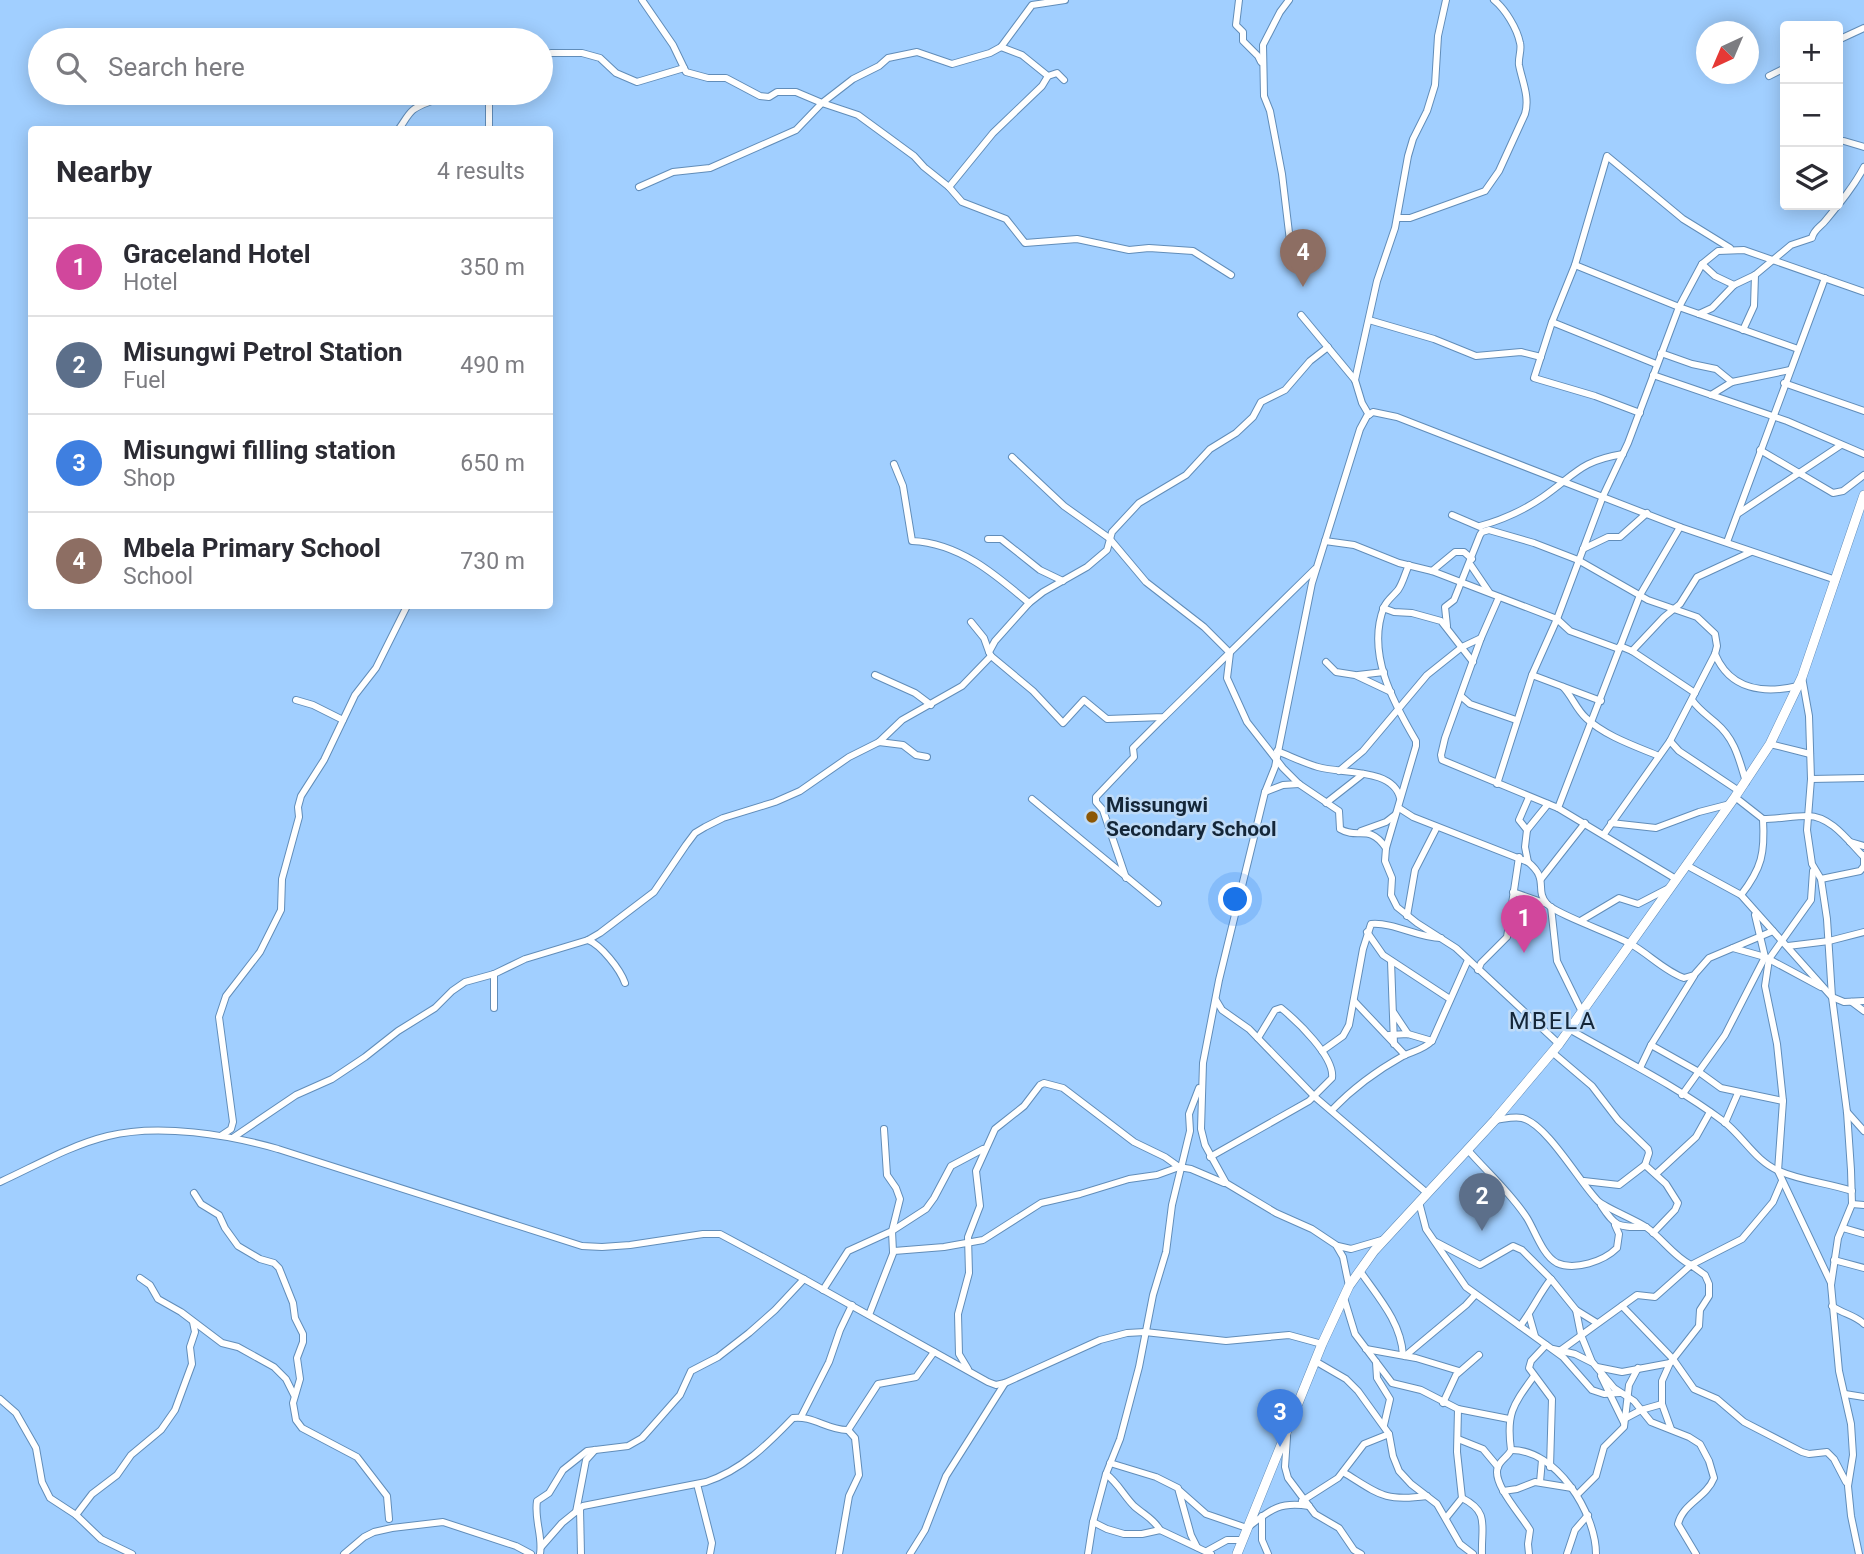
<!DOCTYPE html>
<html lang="en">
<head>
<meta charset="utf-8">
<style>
  body { margin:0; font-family:Roboto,sans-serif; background:#f2f2f3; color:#2b2b33 }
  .controls { position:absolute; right:21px; top:21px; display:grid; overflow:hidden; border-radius:7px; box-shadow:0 4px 18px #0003 }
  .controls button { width:63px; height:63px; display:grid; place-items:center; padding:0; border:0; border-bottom:2px solid #e1e1e2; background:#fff; color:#2b2b33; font:35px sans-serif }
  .compass { position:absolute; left:1696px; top:21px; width:63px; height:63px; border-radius:50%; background:#fff; box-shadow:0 4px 18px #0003; rotate:224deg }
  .you { position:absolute; left:1236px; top:900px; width:24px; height:24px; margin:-18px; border:5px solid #fff; border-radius:50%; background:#1a73e8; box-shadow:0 0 0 10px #1a73e833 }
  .badge { display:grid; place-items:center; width:46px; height:46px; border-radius:50%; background:#0f766e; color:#fff; font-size:23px; font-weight:700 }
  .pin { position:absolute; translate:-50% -58px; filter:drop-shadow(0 2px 4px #0008) }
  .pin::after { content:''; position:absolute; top:37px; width:24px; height:21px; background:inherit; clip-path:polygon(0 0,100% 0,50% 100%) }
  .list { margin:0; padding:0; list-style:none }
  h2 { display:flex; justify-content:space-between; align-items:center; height:91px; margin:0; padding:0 28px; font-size:30px }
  h2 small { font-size:23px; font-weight:400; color:#7c7c81 }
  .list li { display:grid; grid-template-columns:46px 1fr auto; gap:21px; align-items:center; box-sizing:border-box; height:98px; padding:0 28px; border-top:2px solid #e1e1e2 }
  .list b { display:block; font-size:26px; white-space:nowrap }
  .list p { margin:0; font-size:23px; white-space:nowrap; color:#7c7c81 }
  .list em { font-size:23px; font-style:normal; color:#7c7c81 }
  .icon { flex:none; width:38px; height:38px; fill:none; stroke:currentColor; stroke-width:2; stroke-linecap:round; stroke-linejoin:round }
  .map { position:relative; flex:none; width:1864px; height:1554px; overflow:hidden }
  .search { position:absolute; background:#fff; box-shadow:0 4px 18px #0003; left:28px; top:28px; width:525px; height:77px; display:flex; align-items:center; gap:18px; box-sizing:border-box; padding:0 24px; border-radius:38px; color:#7c7c81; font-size:26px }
  .panel { position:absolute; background:#fff; box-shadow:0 4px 18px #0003; left:28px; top:126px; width:525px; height:483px; border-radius:7px }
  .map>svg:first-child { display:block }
</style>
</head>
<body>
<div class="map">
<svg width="1864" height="1554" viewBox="0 0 1864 1554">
  <rect width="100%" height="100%" fill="#a1cfff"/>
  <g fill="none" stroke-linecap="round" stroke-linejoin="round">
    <defs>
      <g id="minor">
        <polyline points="642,0 673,45 686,72 708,78 726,78 760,96 769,97 777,92 796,92 822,103 853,79 879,66 888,58 917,52 952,64 990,53 1001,47 1032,5 1065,0"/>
        <polyline points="1239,0 1236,25 1243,32 1243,41 1258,56 1261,62"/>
        <polyline points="1289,0 1280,12 1263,45 1264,96 1270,111 1282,174 1290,241 1294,253 1307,269"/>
        <polyline points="1838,40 1864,28"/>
        <polyline points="1001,47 1022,55 1048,76"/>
        <polyline points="541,58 551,53 582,53 600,58 616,73 637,82 684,68"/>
        <polyline points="1769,76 1785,68"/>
        <polyline points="491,101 499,98 504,93"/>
        <path d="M398,130C403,124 407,115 413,110C423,102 436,102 445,93"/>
        <polyline points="489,130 489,93"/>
        <polyline points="1844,141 1864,147"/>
        <polyline points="639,187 673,172 710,168 796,130 822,103 858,115 914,156 924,167 949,187 962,202 1006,219 1025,243 1077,239 1129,250 1149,248 1193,251 1231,275"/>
        <polyline points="949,187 993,133 1042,86 1048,76 1057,73 1064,80"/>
        <path d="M1397,218H1410L1485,191L1499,171L1525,114C1530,97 1522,81 1519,65C1518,58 1522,49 1520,43C1517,28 1505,9 1494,0"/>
        <polyline points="1702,264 1715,276 1734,285"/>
        <polyline points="1575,265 1679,307 1798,349"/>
        <path d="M1699,314L1712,308L1734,285L1755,275L1791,245L1812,238C1814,229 1821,227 1826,220C1840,203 1854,186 1864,167"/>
        <polyline points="1301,315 1355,380 1362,403 1369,415"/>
        <polyline points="1369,320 1434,339 1476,356 1521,352 1541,357"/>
        <polyline points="1552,322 1656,364"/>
        <polyline points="1743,330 1754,306 1755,275"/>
        <polyline points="1661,353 1692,364 1716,369 1732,382"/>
        <polyline points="1653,375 1787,421 1864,454"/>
        <polyline points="1355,380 1377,281 1395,228 1408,156 1413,139 1427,111 1435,85 1438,36 1446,0"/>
        <polyline points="1784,383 1864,411"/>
        <polyline points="1711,395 1732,382 1790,370"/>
        <polyline points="1640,413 1595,396 1534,378 1552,322 1575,265 1607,156 1683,219 1730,248"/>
        <polyline points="1760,450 1833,493 1843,491 1864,475"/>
        <path d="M1012,457L1064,506L1109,538L1146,582L1204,627L1230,653L1227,678L1247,722L1283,768L1299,784L1339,811L1340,829C1358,840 1369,823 1386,848"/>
        <path d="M894,464L903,486L912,541C959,543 995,574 1029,603"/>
        <polyline points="1739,513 1841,445"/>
        <polyline points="1452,515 1480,527"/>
        <path d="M1480,526C1502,520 1524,510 1543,497C1576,474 1580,461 1623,454"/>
        <polyline points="988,539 1001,539 1040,570 1063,581"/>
        <polyline points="1325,541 1354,545 1399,563 1432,571 1557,619 1570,631 1619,649"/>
        <polyline points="1727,542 1825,278"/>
        <polyline points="1583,549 1608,537 1620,537 1647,513"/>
        <polyline points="1470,564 1489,592"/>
        <path d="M1409,565C1405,573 1403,583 1398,590C1393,596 1387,600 1384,607C1366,653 1393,702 1416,741V746L1386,848L1385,861L1392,878L1391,895L1397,907L1417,923L1456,948L1559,1044"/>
        <polyline points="1315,569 1164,717 1107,719 1084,700 1063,723 1033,691 991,656 989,652 995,641 1029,603 1043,592 1087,567 1107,550 1112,532 1139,503 1186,475 1210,449 1236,433 1253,417 1261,402 1285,390 1310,361 1328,347"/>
        <polyline points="1432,571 1455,552 1464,552 1472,559"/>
        <polyline points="1499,597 1481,638 1445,738 1441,755 1442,760 1558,808 1676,879"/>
        <polyline points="1383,608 1394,612 1412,613 1441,621 1473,662"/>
        <polyline points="971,622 984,638 989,652"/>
        <polyline points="1447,626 1445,607 1454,600 1480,535 1482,532 1489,530 1534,543 1578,560 1648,600 1697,617 1715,634 1717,646 1715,654 1670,741 1604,834"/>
        <polyline points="1620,646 1632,651 1695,693"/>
        <polyline points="1632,651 1664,617 1680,604 1697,577 1751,552"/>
        <path d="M1715,654C1730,690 1764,694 1798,686"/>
        <polyline points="1326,662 1336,672 1355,675 1391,692"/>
        <polyline points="875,675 915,693 931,705"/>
        <polyline points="1358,675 1384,672"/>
        <polyline points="1532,675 1601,701"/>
        <polyline points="1802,677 1809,716 1811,779 1807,830 1812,864 1821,879 1827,919 1832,997 1847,1112 1851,1170 1852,1204 1838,1238 1831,1285 1839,1371 1851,1424 1853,1455 1848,1486 1851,1516 1859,1554"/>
        <path d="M1563,687C1572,696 1576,709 1586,718C1605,736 1635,746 1659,756"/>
        <polyline points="1462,697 1470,704 1516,720"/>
        <polyline points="296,700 313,705 343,720"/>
        <path d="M1692,700C1699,710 1707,715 1716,723C1735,739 1739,759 1746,782"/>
        <polyline points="1670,741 1679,751 1739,791"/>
        <polyline points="879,742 902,720 962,686 991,656"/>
        <polyline points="1770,744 1810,754"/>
        <path d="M1277,751C1290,756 1304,763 1318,767C1342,774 1393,768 1400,798"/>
        <polyline points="1339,771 1363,751 1427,675 1462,647 1481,638"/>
        <polyline points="1811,779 1864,778"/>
        <polyline points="1497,784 1532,675 1557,619 1603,496 1628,443 1679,307 1702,264 1718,251 1744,250 1864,292"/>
        <polyline points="1265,792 1283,785 1299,784"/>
        <path d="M1735,797L1763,819C1778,819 1793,816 1808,816C1831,816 1849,842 1864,857"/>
        <polyline points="1032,799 1158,903"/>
        <polyline points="1326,803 1363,774"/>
        <path d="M1399,808L1413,817L1528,862C1550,880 1534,889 1547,904C1556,914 1613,934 1629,943C1648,953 1664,971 1684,978L1694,975L1709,958L1773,931"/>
        <polyline points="1558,808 1640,595 1680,527"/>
        <polyline points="1611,823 1656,828 1699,812 1730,804"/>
        <polyline points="1527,830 1548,804"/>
        <polyline points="1361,831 1386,822 1395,815"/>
        <polyline points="1850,842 1864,846"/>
        <polyline points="1528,862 1525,847 1527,830 1519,820 1529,797"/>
        <polyline points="1686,865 1741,895 1832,997 1844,1002 1864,1001"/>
        <polyline points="1813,871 1811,900 1769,959 1765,986 1777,1044 1783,1101 1778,1171 1831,1283"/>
        <polyline points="1126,878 1103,810 1096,802 1096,797 1134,757 1133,748 1164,717"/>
        <polyline points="1541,879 1585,823"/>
        <polyline points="1821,879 1860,871 1864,866 1864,855"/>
        <polyline points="1513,892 1547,904"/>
        <path d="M1741,895C1762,868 1765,853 1763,819"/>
        <polyline points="1551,907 1557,961 1582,1012"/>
        <polyline points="1407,916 1415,870 1437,827"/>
        <polyline points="1582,920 1619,898 1638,904 1669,888"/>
        <polyline points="1367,932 1383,955 1450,999"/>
        <path d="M588,940C601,945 620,969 625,983"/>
        <polyline points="1788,946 1829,941 1864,932"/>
        <polyline points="1733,948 1765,957 1821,987"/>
        <polyline points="1391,961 1394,1044"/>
        <polyline points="1478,970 1481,963 1507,937 1519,857"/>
        <polyline points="1216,1000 1222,1010 1249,1029 1315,1097 1427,1193"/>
        <polyline points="1354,1001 1405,1055"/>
        <polyline points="1852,1002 1864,1011"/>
        <polyline points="494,1008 494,974"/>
        <polyline points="1394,1013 1408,1034"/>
        <path d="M1569,1029C1621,1059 1675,1085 1723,1121C1743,1136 1755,1161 1779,1171C1802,1181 1828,1183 1852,1191"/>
        <polyline points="1389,1035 1408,1034 1432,1041"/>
        <polyline points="1651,1045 1699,1072 1721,1088 1783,1101"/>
        <path d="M1322,1051L1343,1036L1349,1025L1363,949L1371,924C1394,922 1418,938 1441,938"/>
        <polyline points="1552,1052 1592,1086 1618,1120 1648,1149 1649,1153 1645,1165 1666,1184 1678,1203 1675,1210 1653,1233"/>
        <polyline points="1640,1068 1651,1045 1694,976"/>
        <polyline points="1682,1095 1725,1035 1765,957 1755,915"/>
        <path d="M1332,1110C1353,1088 1376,1071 1403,1056C1413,1051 1423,1050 1432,1041L1468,960"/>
        <polyline points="1847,1112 1864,1131"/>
        <path d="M1495,1120C1504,1119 1514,1116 1522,1118C1547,1124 1580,1183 1598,1201C1606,1208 1634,1219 1646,1227C1661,1237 1674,1257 1691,1265L1742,1239L1773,1202L1782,1181"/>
        <polyline points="1725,1123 1738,1093"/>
        <polyline points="884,1129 887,1175 896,1188 900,1199 892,1231 893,1252"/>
        <polyline points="222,1135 231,1129 233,1122 219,1017 226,996 260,952 281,910 282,879 299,817 298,807 301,796 324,760 355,695 376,668 407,606"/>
        <polyline points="234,1137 296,1095 332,1079 365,1057 398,1031 435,1008 452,991 465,982 494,974 525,959 588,940 600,933 654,892 686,845 695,833 705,827 723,818 775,802 800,791 849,757 879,742 903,745 916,755 927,757"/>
        <path d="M1467,1149C1487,1172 1511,1193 1527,1218C1535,1231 1543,1256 1557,1263C1575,1271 1604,1261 1617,1248L1619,1234L1615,1225"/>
        <path d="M1210,1157L1309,1101L1332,1078C1335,1057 1297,1021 1281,1008L1275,1010L1258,1038"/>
        <polyline points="1656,1174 1696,1137 1710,1112"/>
        <polyline points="1584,1181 1619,1185 1645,1165"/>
        <path d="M0,1182C35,1166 71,1145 108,1136C159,1123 229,1135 278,1149L582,1246L602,1247L630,1245L703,1234H720L804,1279L988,1382L996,1385L1005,1383L1100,1340L1127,1333L1145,1332L1226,1341L1289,1335L1322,1344"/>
        <polyline points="194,1193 201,1204 219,1215 225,1228 238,1246 260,1259 274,1263 279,1268 293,1303 295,1318 303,1334 303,1342 297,1358 300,1379 293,1403 296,1420 302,1428 357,1457 387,1496 389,1519"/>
        <polyline points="1419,1202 1426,1229 1466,1287 1563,1357 1592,1390 1604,1394 1620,1393"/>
        <polyline points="1852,1204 1864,1205"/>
        <path d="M1601,1205C1616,1228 1618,1227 1646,1227"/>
        <polyline points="1843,1228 1864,1234"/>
        <polyline points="1436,1242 1480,1265 1513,1246 1522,1250 1551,1279 1576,1310 1581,1335 1592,1362"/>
        <polyline points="1338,1246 1351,1249 1385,1239"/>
        <polyline points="1834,1260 1864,1268"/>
        <path d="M1360,1271C1378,1297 1401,1322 1403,1355"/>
        <polyline points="140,1278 150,1285 158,1299 181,1312 222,1343 238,1347 274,1367 286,1379 294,1395"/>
        <polyline points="1349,1286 1343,1257 1336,1245 1312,1229 1276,1213 1226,1183 1205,1145 1201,1129 1203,1063 1219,980 1265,792 1275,767 1312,583 1360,429 1367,416 1373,412 1397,417 1680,527 1836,580"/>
        <polyline points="823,1290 848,1251 892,1231 926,1209 934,1198 951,1166 983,1149"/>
        <polyline points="1344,1298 1355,1334 1392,1383 1421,1390 1458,1409 1509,1419"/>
        <polyline points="1622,1306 1673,1359 1694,1389 1717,1399 1744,1422 1802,1452 1809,1454 1827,1452 1834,1459 1846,1482"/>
        <path d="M1832,1306C1843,1314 1855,1315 1864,1324"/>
        <polyline points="1576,1310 1597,1323"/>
        <polyline points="869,1315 894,1251 944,1247 983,1240 1041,1203 1080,1194 1129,1179 1157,1175 1179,1167 1191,1169 1224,1183"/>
        <polyline points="1529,1315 1535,1336"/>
        <path d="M1520,1326C1532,1311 1539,1294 1551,1279"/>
        <polyline points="1546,1345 1531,1361 1529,1368 1552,1399 1550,1467"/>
        <polyline points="1366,1349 1416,1358 1459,1371"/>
        <path d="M1553,1349L1575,1354L1593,1363L1614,1388L1634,1401L1651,1422L1689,1437L1700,1444L1709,1461L1714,1478C1706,1498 1683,1503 1678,1524L1696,1554"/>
        <polyline points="1561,1350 1637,1295 1655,1297 1691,1265 1705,1275 1709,1284 1709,1296 1700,1310 1699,1326 1670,1363 1662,1381 1662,1404 1671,1429"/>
        <polyline points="1405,1356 1466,1305 1475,1295"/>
        <polyline points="1315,1361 1346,1379 1358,1391 1389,1434 1393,1456 1399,1471 1411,1484 1437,1504 1460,1544 1473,1554"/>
        <polyline points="1376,1362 1377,1378 1390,1399 1384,1425"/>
        <polyline points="1597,1367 1622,1372 1670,1363"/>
        <polyline points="968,1369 959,1354 958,1314 969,1273 968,1237 980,1206 976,1171 995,1129 1024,1106 1040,1085 1044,1083 1063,1088 1134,1142 1165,1157 1179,1167"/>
        <polyline points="1601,1376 1624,1423"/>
        <polyline points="1845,1394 1864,1397"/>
        <polyline points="0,1399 16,1413 36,1448 42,1482 50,1498 76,1515 101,1539 132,1554"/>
        <polyline points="1443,1403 1456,1375 1479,1355"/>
        <polyline points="801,1417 829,1362 840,1330 852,1305"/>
        <polyline points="1626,1418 1641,1410 1662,1404"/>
        <polyline points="1287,1437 1285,1467 1288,1478 1315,1514 1339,1528 1354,1550 1361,1554"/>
        <polyline points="1458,1439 1483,1449 1498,1467"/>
        <path d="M1511,1450C1556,1449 1596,1513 1596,1554"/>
        <polyline points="1110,1463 1156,1477 1178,1488 1191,1535 1197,1547"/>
        <path d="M1343,1472C1379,1494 1383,1502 1427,1496"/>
        <path d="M1106,1474C1118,1483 1124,1496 1134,1506C1144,1515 1153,1518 1160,1530"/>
        <polyline points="1540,1482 1542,1460"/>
        <polyline points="697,1484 712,1543 710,1554"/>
        <path d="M1180,1491L1206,1514L1247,1528C1270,1510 1279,1501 1309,1506"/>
        <polyline points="1503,1491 1517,1489 1535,1482 1572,1488"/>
        <polyline points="1577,1495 1596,1476 1604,1447 1624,1427 1629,1385 1638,1368"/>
        <path d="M1462,1498C1490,1512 1481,1526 1482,1554"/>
        <polyline points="1302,1501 1338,1478 1364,1444 1389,1434"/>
        <polyline points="580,1509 581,1554"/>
        <polyline points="576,1512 586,1460 595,1450"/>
        <polyline points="76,1515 92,1494 117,1475 131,1455 161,1430 175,1410 192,1364 190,1347 195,1332 193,1322"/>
        <polyline points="1262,1516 1262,1540 1268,1554"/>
        <polyline points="1446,1518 1462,1498 1457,1452 1458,1409"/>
        <polyline points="1093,1522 1107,1529 1124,1534 1142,1534 1160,1530 1211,1554"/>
        <path d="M541,1547L562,1523L583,1506L706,1482C742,1470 768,1444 793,1418C812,1415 829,1431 848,1430L878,1384L916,1377L934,1352"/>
        <polyline points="1207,1551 1227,1540 1242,1540"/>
        <polyline points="344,1554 364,1537 374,1532 392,1528 443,1522 516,1546 531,1554"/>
        <path d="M540,1554C543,1536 534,1520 537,1501L549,1493L563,1470L587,1451L628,1446L642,1438L680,1395L691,1371L718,1357L749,1333L775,1310L804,1279"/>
        <polyline points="839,1554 849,1496 859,1475 855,1438 848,1430"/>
        <polyline points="910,1554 925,1530 946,1476 1005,1383"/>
        <polyline points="1088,1554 1093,1522 1106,1474 1120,1439 1139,1367 1153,1295 1166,1252 1172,1205 1190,1131 1189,1114 1199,1088"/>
        <path d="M1529,1554L1528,1544L1530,1530C1522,1516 1491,1483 1498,1467C1500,1460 1508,1457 1511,1450C1506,1413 1513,1405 1534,1376"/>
        <polyline points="1567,1554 1575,1530 1588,1515"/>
      </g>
      <polyline id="highway" points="1237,1554 1322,1344 1349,1286 1374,1251 1495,1120 1559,1044 1735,797 1770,744 1802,677 1864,495"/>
    </defs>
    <use href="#minor" stroke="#618db9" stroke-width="8"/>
    <use href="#highway" stroke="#618db9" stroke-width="10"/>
    <use href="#minor" stroke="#fff" stroke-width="6"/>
    <use href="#highway" stroke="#fff" stroke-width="9"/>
  </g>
  <circle fill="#8c5705" stroke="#bfdbf7" stroke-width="2.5" cx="1092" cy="817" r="7"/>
  <g text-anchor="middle" stroke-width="5" stroke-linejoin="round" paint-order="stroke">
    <g font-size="21" font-weight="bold" fill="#142638" stroke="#bfdbf7" text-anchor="start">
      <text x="1106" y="812">Missungwi<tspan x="1106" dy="24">Secondary School</tspan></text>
    </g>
    <g font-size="24" letter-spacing="2" fill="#142638" stroke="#bfdbf7">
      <text x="1553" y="1029">MBELA</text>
    </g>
  </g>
</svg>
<div class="controls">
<button>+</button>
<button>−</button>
<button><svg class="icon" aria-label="layers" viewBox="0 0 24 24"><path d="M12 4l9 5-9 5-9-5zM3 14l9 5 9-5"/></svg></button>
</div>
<svg class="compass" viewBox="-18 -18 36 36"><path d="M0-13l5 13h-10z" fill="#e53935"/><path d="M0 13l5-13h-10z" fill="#7c7c81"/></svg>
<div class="you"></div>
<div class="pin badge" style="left:1524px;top:953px;background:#d1479c">1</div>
<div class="pin badge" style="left:1482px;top:1231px;background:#5c6f8a">2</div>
<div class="pin badge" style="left:1280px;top:1447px;background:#3f7fe0">3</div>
<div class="pin badge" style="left:1303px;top:287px;background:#8d6e63">4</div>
<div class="search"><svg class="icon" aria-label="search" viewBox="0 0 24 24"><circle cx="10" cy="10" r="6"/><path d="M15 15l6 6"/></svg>Search here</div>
<section class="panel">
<h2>Nearby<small>4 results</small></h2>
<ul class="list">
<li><span class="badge" style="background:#d1479c">1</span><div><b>Graceland Hotel</b><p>Hotel</p></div><em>350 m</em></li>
<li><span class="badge" style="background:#5c6f8a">2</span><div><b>Misungwi Petrol Station</b><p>Fuel</p></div><em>490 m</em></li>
<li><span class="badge" style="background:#3f7fe0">3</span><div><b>Misungwi filling station</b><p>Shop</p></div><em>650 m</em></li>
<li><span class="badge" style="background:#8d6e63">4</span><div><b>Mbela Primary School</b><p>School</p></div><em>730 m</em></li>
</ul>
</section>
</div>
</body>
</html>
